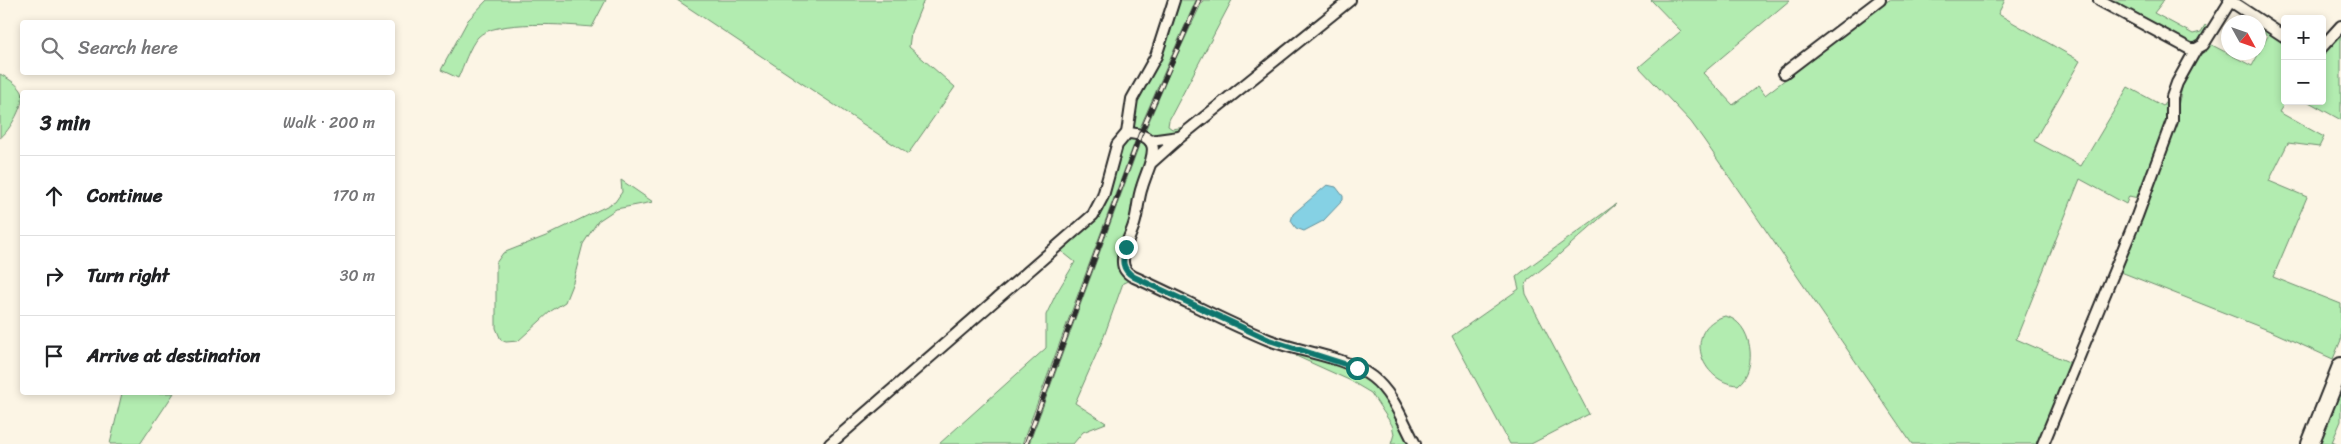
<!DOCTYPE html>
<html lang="en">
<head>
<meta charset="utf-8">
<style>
  body { margin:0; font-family:Sriracha,sans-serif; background:#f2f2f2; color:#202124 }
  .controls { position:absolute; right:15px; top:15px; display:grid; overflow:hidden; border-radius:5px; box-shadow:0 2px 8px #0003 }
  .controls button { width:45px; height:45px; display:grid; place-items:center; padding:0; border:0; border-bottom:1px solid #e0e0e0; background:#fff; color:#202124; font:25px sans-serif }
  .compass { position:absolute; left:2221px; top:15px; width:45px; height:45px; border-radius:50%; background:#fff; box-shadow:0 2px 8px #0003; rotate:130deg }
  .stop { position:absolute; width:15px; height:15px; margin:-11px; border:4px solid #0f766e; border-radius:50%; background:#fff }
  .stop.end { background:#0f766e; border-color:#fff; box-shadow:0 1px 5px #0008 }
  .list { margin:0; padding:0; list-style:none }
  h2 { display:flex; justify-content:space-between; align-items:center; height:65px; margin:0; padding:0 20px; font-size:21px }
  h2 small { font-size:16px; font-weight:400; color:#757577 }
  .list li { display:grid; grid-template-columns:32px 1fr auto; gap:15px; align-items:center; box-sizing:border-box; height:80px; padding:0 20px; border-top:1px solid #e0e0e0 }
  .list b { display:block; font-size:19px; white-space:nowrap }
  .list em { font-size:16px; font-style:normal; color:#757577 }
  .icon { flex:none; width:28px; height:28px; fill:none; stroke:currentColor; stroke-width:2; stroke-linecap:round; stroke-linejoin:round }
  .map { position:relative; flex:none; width:2341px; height:444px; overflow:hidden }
  .search { position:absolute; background:#fff; box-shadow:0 2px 8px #0003; left:20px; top:20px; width:375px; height:55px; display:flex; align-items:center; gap:12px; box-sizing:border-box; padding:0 18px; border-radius:5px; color:#757577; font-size:19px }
  .panel { position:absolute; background:#fff; box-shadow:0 2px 8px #0003; left:20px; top:90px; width:375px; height:305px; border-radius:5px }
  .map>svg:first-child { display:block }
</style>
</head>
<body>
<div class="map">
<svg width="2341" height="444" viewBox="0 0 2341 444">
  <rect width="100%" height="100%" fill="#fcf5e5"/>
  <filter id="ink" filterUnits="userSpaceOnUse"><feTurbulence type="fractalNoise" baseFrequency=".02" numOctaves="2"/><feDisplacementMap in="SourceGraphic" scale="10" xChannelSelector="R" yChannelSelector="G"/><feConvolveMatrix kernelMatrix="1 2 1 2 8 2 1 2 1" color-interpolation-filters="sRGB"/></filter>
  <g filter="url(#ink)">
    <g fill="#b2ecb0" stroke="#6e8c6e">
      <path d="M487,0H606L592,27C568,25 495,19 478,37C469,47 464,65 458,78L441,70L468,20Z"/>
      <polygon points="677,0 924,0 911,32 909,47 955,87 908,154"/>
      <polygon points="1177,0 1196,0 1139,130 1131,124 1132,111"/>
      <polygon points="1203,0 1232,0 1169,120 1168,126 1172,129 1186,127 1179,132 1151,136 1145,131 1174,62"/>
      <path d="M1651,0H1790L1703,73L1733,105L1758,86L1765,95L1889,0H2005L1998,14L2080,61L2034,141L2081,166L2128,87L2163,106L2171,90C2168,127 2156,166 2138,198L2129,196L2126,204L2080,179L2016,339L2071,363L2040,444H1912L1704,140L1691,122L1639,67L1681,31Z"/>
      <polygon points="2105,0 2164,0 2154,13 2193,34 2201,32 2205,25 2208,28 2200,41 2190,45"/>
      <polygon points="2259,26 2285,41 2286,101 2279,112 2324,137 2319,147 2288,143 2269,181 2307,197 2273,277 2341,304 2341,340 2333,359 2273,332 2121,272 2176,115 2183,83 2199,57 2210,44 2252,66 2268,36 2259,29"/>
      <polygon points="2341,32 2341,120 2307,101 2322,101 2322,53"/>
      <path d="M0,74C7,78 18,84 22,92C26,102 9,132 0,138Z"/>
      <path d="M1128,139H1136L1022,444H939L1046,348V315L1056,294L1075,262L1060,250C1075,237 1094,225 1103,207C1115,185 1112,159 1128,139Z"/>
      <polygon points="1141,140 1148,146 1150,153 1119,264 1119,271 1128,281 1123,283 1103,339 1075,403 1106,423 1083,432 1073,444 1029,444"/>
      <polygon points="621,180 653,202 616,209 598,221 583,244 573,282 565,302 551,311 518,341 506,342 501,340 496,328 496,263 503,253 546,236 615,202 622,192"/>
      <polygon points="1616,204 1552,261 1528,280 1525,287 1526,294 1589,414 1531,444 1510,444 1452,336 1519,289 1516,277 1522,272"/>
      <path d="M1725,316C1752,321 1759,369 1738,385C1700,383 1682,328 1725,316Z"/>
      <path d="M1299,355C1371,373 1377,378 1411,444H1391L1394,434L1392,425L1371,393L1349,380L1296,356Z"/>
      <polygon points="2341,382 2341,421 2332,442 2336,444 2319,442"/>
      <polygon points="122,393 174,393 140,444 110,444"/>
    </g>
    <polygon fill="#85d1e4" stroke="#618f9a" points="1327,185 1336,187 1343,196 1343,200 1323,221 1304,231 1296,228 1291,221 1293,214"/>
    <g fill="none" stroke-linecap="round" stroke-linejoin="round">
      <defs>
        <g id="minor">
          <polyline points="2099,0 2190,49 2196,49 2203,45 2231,0"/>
          <polyline points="2229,0 2285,37"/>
          <polyline points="2322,47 2341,26"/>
          <polyline points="1784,73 1880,0"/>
          <path d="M1127,133C1169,135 1149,163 1142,187C1138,198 1138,210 1135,221C1132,234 1122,249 1123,262C1123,269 1128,274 1134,277C1179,297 1223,321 1269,340C1302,353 1343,355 1372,377C1393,393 1403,422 1415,444"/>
          <polyline points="1150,141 1179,137"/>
          <polyline points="1152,162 1180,137 1350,0"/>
          <polyline points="830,444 1093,215 1103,196 1117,145 1127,133 1132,99 1156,56 1174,0"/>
          <polyline points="2043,444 2137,216 2172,121 2172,97 2177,83 2196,49"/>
        </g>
        <polyline id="primary" points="2310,444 2341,366"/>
      </defs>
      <use href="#minor" stroke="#2b2b2b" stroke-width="14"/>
      <use href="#primary" stroke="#2b2b2b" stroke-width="20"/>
      <use href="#minor" stroke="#fcf5e5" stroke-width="10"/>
      <use href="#primary" stroke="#fcf5e5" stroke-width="16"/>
      <defs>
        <polyline id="rail" points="1026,444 1140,135 1199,0"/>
      </defs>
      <use href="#rail" stroke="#2b2b2b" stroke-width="5"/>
      <use href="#rail" stroke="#fcf5e5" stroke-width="3" stroke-dasharray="9" stroke-linecap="butt"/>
    </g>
  </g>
  <g fill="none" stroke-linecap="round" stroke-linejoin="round" filter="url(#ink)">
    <path stroke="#0f766e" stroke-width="6" d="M1126,247C1122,260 1121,269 1134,277L1269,340L1357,368"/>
  </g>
</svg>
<div class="controls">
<button>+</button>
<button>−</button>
</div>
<svg class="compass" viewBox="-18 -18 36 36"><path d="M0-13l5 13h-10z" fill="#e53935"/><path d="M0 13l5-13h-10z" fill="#757577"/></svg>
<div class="stop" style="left:1357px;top:368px"></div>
<div class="stop end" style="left:1126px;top:247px"></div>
<div class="search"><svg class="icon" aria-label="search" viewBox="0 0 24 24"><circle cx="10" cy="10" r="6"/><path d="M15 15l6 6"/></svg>Search here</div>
<section class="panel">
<h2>3 min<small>Walk · 200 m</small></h2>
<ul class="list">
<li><svg class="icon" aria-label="ahead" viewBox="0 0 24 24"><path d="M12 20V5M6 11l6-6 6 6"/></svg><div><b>Continue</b></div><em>170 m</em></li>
<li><svg class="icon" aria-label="right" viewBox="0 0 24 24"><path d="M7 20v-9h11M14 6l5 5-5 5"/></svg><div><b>Turn right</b></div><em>30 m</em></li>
<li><svg class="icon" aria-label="arrive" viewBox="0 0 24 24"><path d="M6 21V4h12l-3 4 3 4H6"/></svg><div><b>Arrive at destination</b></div></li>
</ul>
</section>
</div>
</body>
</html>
